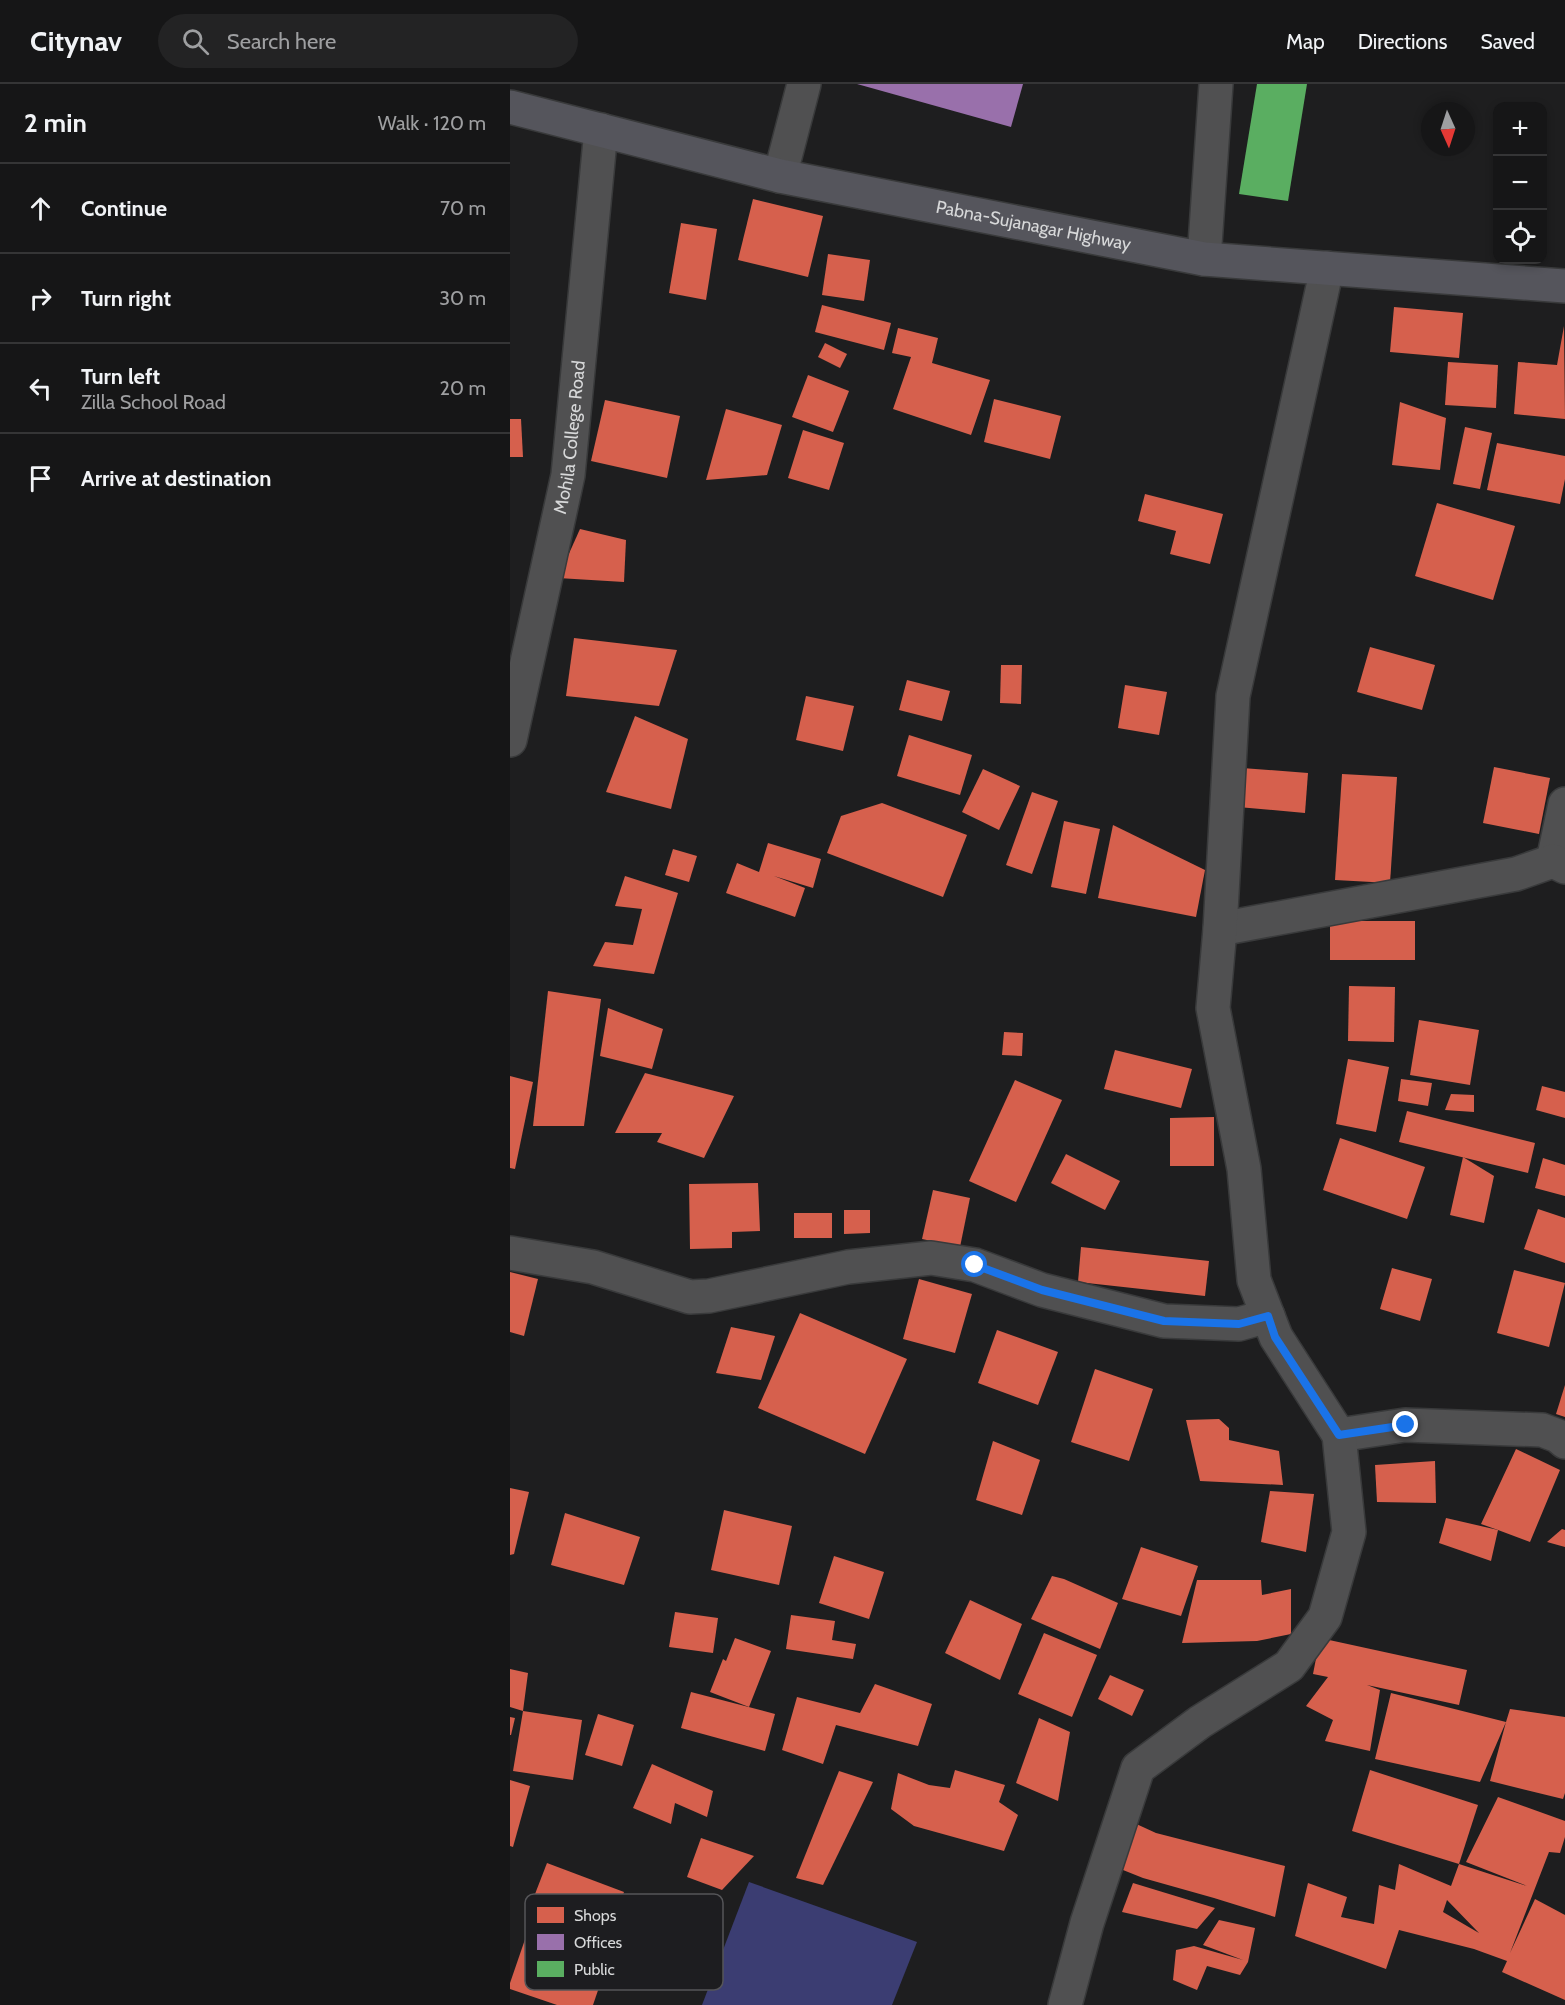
<!DOCTYPE html>
<html lang="en">
<head>
<meta charset="utf-8">
<style>
  body { margin:0; font-family:Cabin,sans-serif; background:#232324; color:#f1f3f6 }
  .controls { position:absolute; right:18px; top:18px; display:grid; overflow:hidden; border-radius:12px; box-shadow:0 3px 9px #0003 }
  .controls button { width:54px; height:54px; display:grid; place-items:center; padding:0; border:0; border-bottom:2px solid #353536; background:#161617; color:#f1f3f6; font:30px sans-serif }
  .compass { position:absolute; left:911px; top:18px; width:54px; height:54px; border-radius:50%; background:#161617; box-shadow:0 3px 9px #0003; rotate:177deg }
  .stop { position:absolute; width:18px; height:18px; margin:-14px; border:4px solid #1a73e8; border-radius:50%; background:#fff }
  .stop.end { background:#1a73e8; border-color:#fff; box-shadow:0 2px 6px #0008 }
  .list { margin:0; padding:0; list-style:none }
  h2 { display:flex; justify-content:space-between; align-items:center; height:78px; margin:0; padding:0 24px; font-size:26px }
  h2 small { font-size:20px; font-weight:400; color:#9e9fa1 }
  .list li { display:grid; grid-template-columns:39px 1fr auto; gap:18px; align-items:center; box-sizing:border-box; height:90px; padding:0 24px; border-top:2px solid #353536 }
  .list b { display:block; font-size:22px; white-space:nowrap }
  .list p { margin:0; font-size:20px; white-space:nowrap; color:#9e9fa1 }
  .list em { font-size:20px; font-style:normal; color:#9e9fa1 }
  .icon { flex:none; width:33px; height:33px; fill:none; stroke:currentColor; stroke-width:2; stroke-linecap:round; stroke-linejoin:round }
  .map { position:relative; flex:none; width:1055px; height:1921px; overflow:hidden }
  header { display:flex; align-items:center; gap:36px; box-sizing:border-box; height:84px; padding:0 30px; background:#161617; border-bottom:2px solid #353536 }
  header strong { font-size:28px }
  nav { display:flex; gap:33px; margin-inline-start:auto; font-size:21px }
  .search { width:420px; height:54px; background:#232324; display:flex; align-items:center; gap:15px; box-sizing:border-box; padding:0 21px; border-radius:33px; color:#9e9fa1; font-size:22px }
  main { display:flex }
  aside { flex:1; background:#161617 }
  .map>svg:first-child { display:block }
</style>
</head>
<body>
<header>
<strong>Citynav</strong>
<div class="search"><svg class="icon" aria-label="search" viewBox="0 0 24 24"><circle cx="10" cy="10" r="6"/><path d="M15 15l6 6"/></svg>Search here</div>
<nav><a>Map</a><a>Directions</a><a>Saved</a></nav>
</header>
<main>
<aside>
<h2>2 min<small>Walk · 120 m</small></h2>
<ul class="list">
<li><svg class="icon" aria-label="ahead" viewBox="0 0 24 24"><path d="M12 20V5M6 11l6-6 6 6"/></svg><div><b>Continue</b></div><em>70 m</em></li>
<li><svg class="icon" aria-label="right" viewBox="0 0 24 24"><path d="M7 20v-9h11M14 6l5 5-5 5"/></svg><div><b>Turn right</b></div><em>30 m</em></li>
<li><svg class="icon" aria-label="left" viewBox="0 0 24 24"><path d="M17 20v-9H6M10 6l-5 5 5 5"/></svg><div><b>Turn left</b><p>Zilla School Road</p></div><em>20 m</em></li>
<li><svg class="icon" aria-label="arrive" viewBox="0 0 24 24"><path d="M6 21V4h12l-3 4 3 4H6"/></svg><div><b>Arrive at destination</b></div></li>
</ul>
</aside>
<div class="map">
<svg width="1055" height="1921" viewBox="0 0 1055 1921">
  <rect width="100%" height="100%" fill="#1e1e1f"/>
  <polygon fill="#3b3d72" points="239,1798 407,1858 382,1921 192,1921"/>
  <g fill="#d6604d" fill-rule="evenodd">
    <polygon points="243,115 313,132 298,193 228,176"/>
    <polygon points="171,139 207,145 196,216 159,209"/>
    <polygon points="318,170 360,176 354,217 312,211"/>
    <polygon points="312,221 381,239 374,266 305,248"/>
    <polygon points="884,223 953,229 949,274 880,268"/>
    <polygon points="1054,242 1055,335 1004,330 1008,278 1047,281"/>
    <polygon points="388,244 428,254 422,279 480,296 461,351 383,325 401,273 382,269"/>
    <polygon points="315,259 337,270 330,284 308,273"/>
    <polygon points="938,278 988,281 986,324 935,321"/>
    <polygon points="298,291 339,307 323,348 282,333"/>
    <polygon points="484,315 551,332 540,375 474,358"/>
    <polygon points="95,316 170,332 157,394 81,377"/>
    <polygon points="890,318 936,334 930,386 882,381"/>
    <polygon points="216,325 272,341 257,391 196,396"/>
    <polygon points="0,335 11,335 13,373 0,373"/>
    <polygon points="955,343 982,349 970,405 943,400"/>
    <polygon points="293,346 334,359 319,406 278,394"/>
    <polygon points="987,359 1055,372 1055,395 1050,420 977,406"/>
    <polygon points="635,410 713,430 700,480 660,470 666,447 628,437"/>
    <polygon points="927,419 1005,442 983,516 905,492"/>
    <polygon points="70,445 116,456 114,498 48,494"/>
    <polygon points="64,554 167,566 149,622 56,612"/>
    <polygon points="860,563 925,581 912,626 847,608"/>
    <polygon points="491,581 512,581 511,620 490,619"/>
    <polygon points="397,596 440,607 432,637 389,626"/>
    <polygon points="615,601 657,608 649,651 608,644"/>
    <polygon points="296,612 344,622 333,667 286,656"/>
    <polygon points="125,632 178,655 161,725 96,708"/>
    <polygon points="399,651 462,671 450,711 387,692"/>
    <polygon points="984,683 1040,694 1029,750 973,739"/>
    <polygon points="732,684 798,689 795,729 728,723"/>
    <polygon points="473,685 510,702 489,746 452,728"/>
    <polygon points="832,690 887,693 880,799 825,796"/>
    <polygon points="522,708 548,717 522,790 496,781"/>
    <polygon points="372,719 457,751 433,813 317,769 331,732"/>
    <polygon points="554,737 590,745 576,810 541,803"/>
    <polygon points="603,741 695,786 686,833 588,814"/>
    <polygon points="258,759 311,775 303,804 264,792 295,804 285,833 216,809 227,779 249,788"/>
    <polygon points="163,765 187,772 179,798 155,791"/>
    <polygon points="115,792 168,809 144,890 83,882 95,858 123,861 132,825 105,822"/>
    <rect x="820" y="837" width="85" height="39"/>
    <polygon points="839,902 885,903 884,958 838,957"/>
    <polygon points="38,907 91,915 74,1042 23,1042"/>
    <polygon points="98,924 153,945 142,985 90,972"/>
    <polygon points="909,936 969,946 960,1001 900,991"/>
    <polygon points="494,948 513,949 512,972 492,971"/>
    <polygon points="605,966 682,985 671,1024 594,1005"/>
    <polygon points="838,975 879,983 866,1048 826,1040"/>
    <polygon points="135,989 224,1012 194,1074 147,1058 152,1049 105,1049"/>
    <polygon points="0,992 23,998 5,1085 0,1084"/>
    <polygon points="891,995 922,999 918,1022 888,1017"/>
    <polygon points="505,996 552,1016 506,1118 459,1097"/>
    <polygon points="1032,1002 1055,1008 1055,1034 1026,1026"/>
    <polygon points="941,1010 964,1011 964,1028 935,1026"/>
    <polygon points="897,1027 1025,1059 1018,1089 889,1058"/>
    <polygon points="704,1033 704,1082 660,1082 660,1034"/>
    <polygon points="830,1054 915,1083 897,1135 813,1106"/>
    <polygon points="556,1070 610,1097 595,1126 541,1099"/>
    <polygon points="953,1073 984,1092 974,1139 940,1131"/>
    <polygon points="1033,1074 1055,1081 1055,1112 1025,1104"/>
    <polygon points="248,1099 250,1147 222,1148 222,1164 180,1165 179,1100"/>
    <polygon points="423,1106 460,1114 450,1163 412,1155"/>
    <polygon points="1028,1125 1055,1134 1055,1179 1014,1165"/>
    <polygon points="334,1126 360,1126 360,1149 334,1150"/>
    <rect x="284" y="1129" width="38" height="25"/>
    <polygon points="571,1163 699,1177 695,1212 568,1198"/>
    <polygon points="882,1184 922,1195 910,1237 870,1225"/>
    <polygon points="1004,1186 1055,1199 1039,1263 987,1249"/>
    <polygon points="0,1188 28,1195 14,1252 0,1248"/>
    <polygon points="409,1195 462,1210 445,1269 393,1255"/>
    <polygon points="290,1229 397,1275 355,1370 248,1324"/>
    <polygon points="221,1243 265,1252 251,1296 206,1289"/>
    <polygon points="487,1246 548,1268 528,1321 468,1299"/>
    <polygon points="585,1285 643,1305 619,1377 561,1358"/>
    <polygon points="1055,1301 1055,1333 1046,1330"/>
    <polygon points="709,1335 719,1344 719,1356 769,1367 773,1401 690,1397 676,1336"/>
    <polygon points="483,1357 530,1376 512,1431 466,1416"/>
    <polygon points="1006,1365 1050,1386 1020,1458 988,1446 981,1477 929,1459 936,1434 988,1446 971,1440"/>
    <polygon points="925,1377 926,1419 867,1418 865,1381"/>
    <polygon points="0,1404 19,1408 4,1470 0,1471"/>
    <polygon points="760,1407 804,1410 796,1468 751,1458"/>
    <polygon points="214,1426 282,1442 269,1501 201,1486"/>
    <polygon points="55,1429 130,1453 114,1501 41,1481"/>
    <polygon points="1052,1445 1055,1446 1055,1463 1037,1458"/>
    <polygon points="631,1463 688,1482 671,1532 612,1515"/>
    <polygon points="324,1472 374,1488 359,1535 309,1519"/>
    <polygon points="542,1492 554,1495 608,1519 590,1565 521,1535"/>
    <polygon points="687,1496 751,1496 752,1511 781,1505 781,1550 747,1557 672,1559"/>
    <polygon points="460,1516 512,1540 490,1596 435,1569"/>
    <polygon points="165,1528 208,1534 203,1569 159,1563"/>
    <polygon points="281,1531 325,1537 322,1556 346,1560 343,1575 276,1565"/>
    <polygon points="534,1549 587,1571 562,1633 508,1610"/>
    <polygon points="225,1554 261,1567 239,1623 200,1608 213,1575 216,1577"/>
    <polygon points="810,1554 957,1586 949,1621 857,1601 870,1606 860,1667 815,1657 823,1636 796,1622 818,1593 803,1590"/>
    <polygon points="0,1585 18,1589 13,1627 72,1636 63,1696 3,1687 13,1627 0,1623"/>
    <polygon points="600,1591 634,1606 622,1632 588,1615"/>
    <polygon points="365,1600 422,1620 408,1662 326,1641 313,1680 272,1666 287,1613 350,1629"/>
    <polygon points="181,1608 265,1630 255,1667 171,1644"/>
    <polygon points="881,1609 996,1638 1000,1625 1055,1633 1055,1709 1053,1715 980,1697 996,1638 970,1698 865,1675"/>
    <polygon points="88,1630 124,1641 112,1682 75,1671"/>
    <polygon points="0,1633 5,1634 1,1651 0,1651"/>
    <polygon points="529,1634 560,1648 548,1717 506,1699"/>
    <polygon points="142,1680 203,1707 197,1733 165,1719 161,1740 123,1724"/>
    <polygon points="445,1686 495,1701 489,1718 508,1731 494,1767 404,1742 381,1725 388,1689 419,1701 440,1704"/>
    <polygon points="860,1686 968,1721 949,1780 842,1747"/>
    <polygon points="329,1687 363,1698 313,1801 286,1794"/>
    <polygon points="0,1696 20,1702 3,1763 0,1762"/>
    <path d="M988,1713L1055,1737V1753L1050,1769L1039,1768L1000,1869L1025,1815L1055,1831V1916L992,1888L997,1877L964,1865L889,1846L876,1885L785,1852L798,1799L837,1813L831,1833L864,1840L869,1801L885,1806L889,1780L941,1802L949,1780L1017,1802L956,1778ZM937,1816L969,1849L933,1828Z"/>
    <polygon points="622,1738 646,1749 775,1782 765,1833 704,1814 633,1794 608,1784"/>
    <polygon points="191,1754 244,1772 212,1806 177,1793"/>
    <polygon points="37,1779 114,1808 97,1852 20,1823"/>
    <polygon points="623,1799 705,1824 687,1845 612,1828"/>
    <polygon points="709,1836 745,1844 738,1878 730,1891 697,1882 687,1906 663,1896 666,1866 684,1862 733,1876 693,1861"/>
    <polygon points="21,1838 102,1865 83,1921 47,1921 0,1905 0,1899"/>
  </g>
  <polygon fill="#9970ab" points="347,0 513,0 501,43"/>
  <polygon fill="#5aae61" points="747,0 797,0 778,117 729,110"/>
  <g fill="none" stroke-linecap="round" stroke-linejoin="round">
    <defs>
      <g id="minor">
        <polyline points="270,92 294,0"/>
        <polyline points="694,175 706,0"/>
        <path id="s1" d="M0,656L58,391L91,46"/>
        <polyline points="1043,777 1055,720"/>
        <polyline points="710,845 1006,790 1043,777 1055,783"/>
        <polyline points="0,1169 83,1183 180,1213 199,1212 338,1183 421,1174 465,1181 532,1206 654,1237 729,1240 758,1232"/>
        <polyline points="829,1351 895,1341 1032,1346 1048,1352 1055,1358"/>
        <polyline points="555,1921 577,1839 628,1684 690,1638 779,1582 815,1533 839,1448 829,1351 766,1253 744,1196 734,1085 703,924 710,845 723,612 817,184"/>
      </g>
      <g id="highway">
        <path id="s2" d="M0,23L270,92L694,175L1055,202"/>
      </g>
    </defs>
    <use href="#minor" stroke="#393a3b" stroke-width="36"/>
    <use href="#highway" stroke="#393a3b" stroke-width="36"/>
    <use href="#minor" stroke="#505051" stroke-width="33"/>
    <use href="#highway" stroke="#55555c" stroke-width="33"/>
  </g>
  <g fill="none" stroke-linecap="round" stroke-linejoin="round">
    <polyline stroke="#1a73e8" stroke-width="8" points="465,1181 532,1206 654,1237 729,1240 758,1232 765,1253 829,1351 896,1341"/>
  </g>
  <g text-anchor="middle" stroke-width="6" stroke-linejoin="round" paint-order="stroke">
    <g font-size="18" fill="#d7d8d9" stroke="#1d1d20">
      <text dy="6" stroke="none"><textPath href="#s2" startOffset="537">Pabna-Sujanagar Highway</textPath></text>
      <text dy="6" stroke="none"><textPath href="#s1" startOffset="309">Mohila College Road</textPath></text>
    </g>
  </g>
  <rect x="15" y="1810" width="198" height="96" rx="9" fill="#1d1d20" stroke="#555558" stroke-width="1.5"/>
  <rect x="27" y="1823" width="27" height="16" fill="#d6604d"/>
  <rect x="27" y="1850" width="27" height="16" fill="#9970ab"/>
  <rect x="27" y="1877" width="27" height="16" fill="#5aae61"/>
  <g font-size="16" fill="#d7d8d9">
    <text x="64" y="1837">Shops</text>
    <text x="64" y="1864">Offices</text>
    <text x="64" y="1891">Public</text>
  </g>
</svg>
<div class="controls">
<button>+</button>
<button>−</button>
<button><svg class="icon" aria-label="locate" viewBox="0 0 24 24"><circle cx="12" cy="12" r="6"/><path d="M12 2v4M12 18v4M2 12h4M18 12h4"/></svg></button>
</div>
<svg class="compass" viewBox="-18 -18 36 36"><path d="M0-13l5 13h-10z" fill="#e53935"/><path d="M0 13l5-13h-10z" fill="#9e9fa1"/></svg>
<div class="stop" style="left:465px;top:1181px"></div>
<div class="stop end" style="left:896px;top:1341px"></div>
</div>
</main>
</body>
</html>
